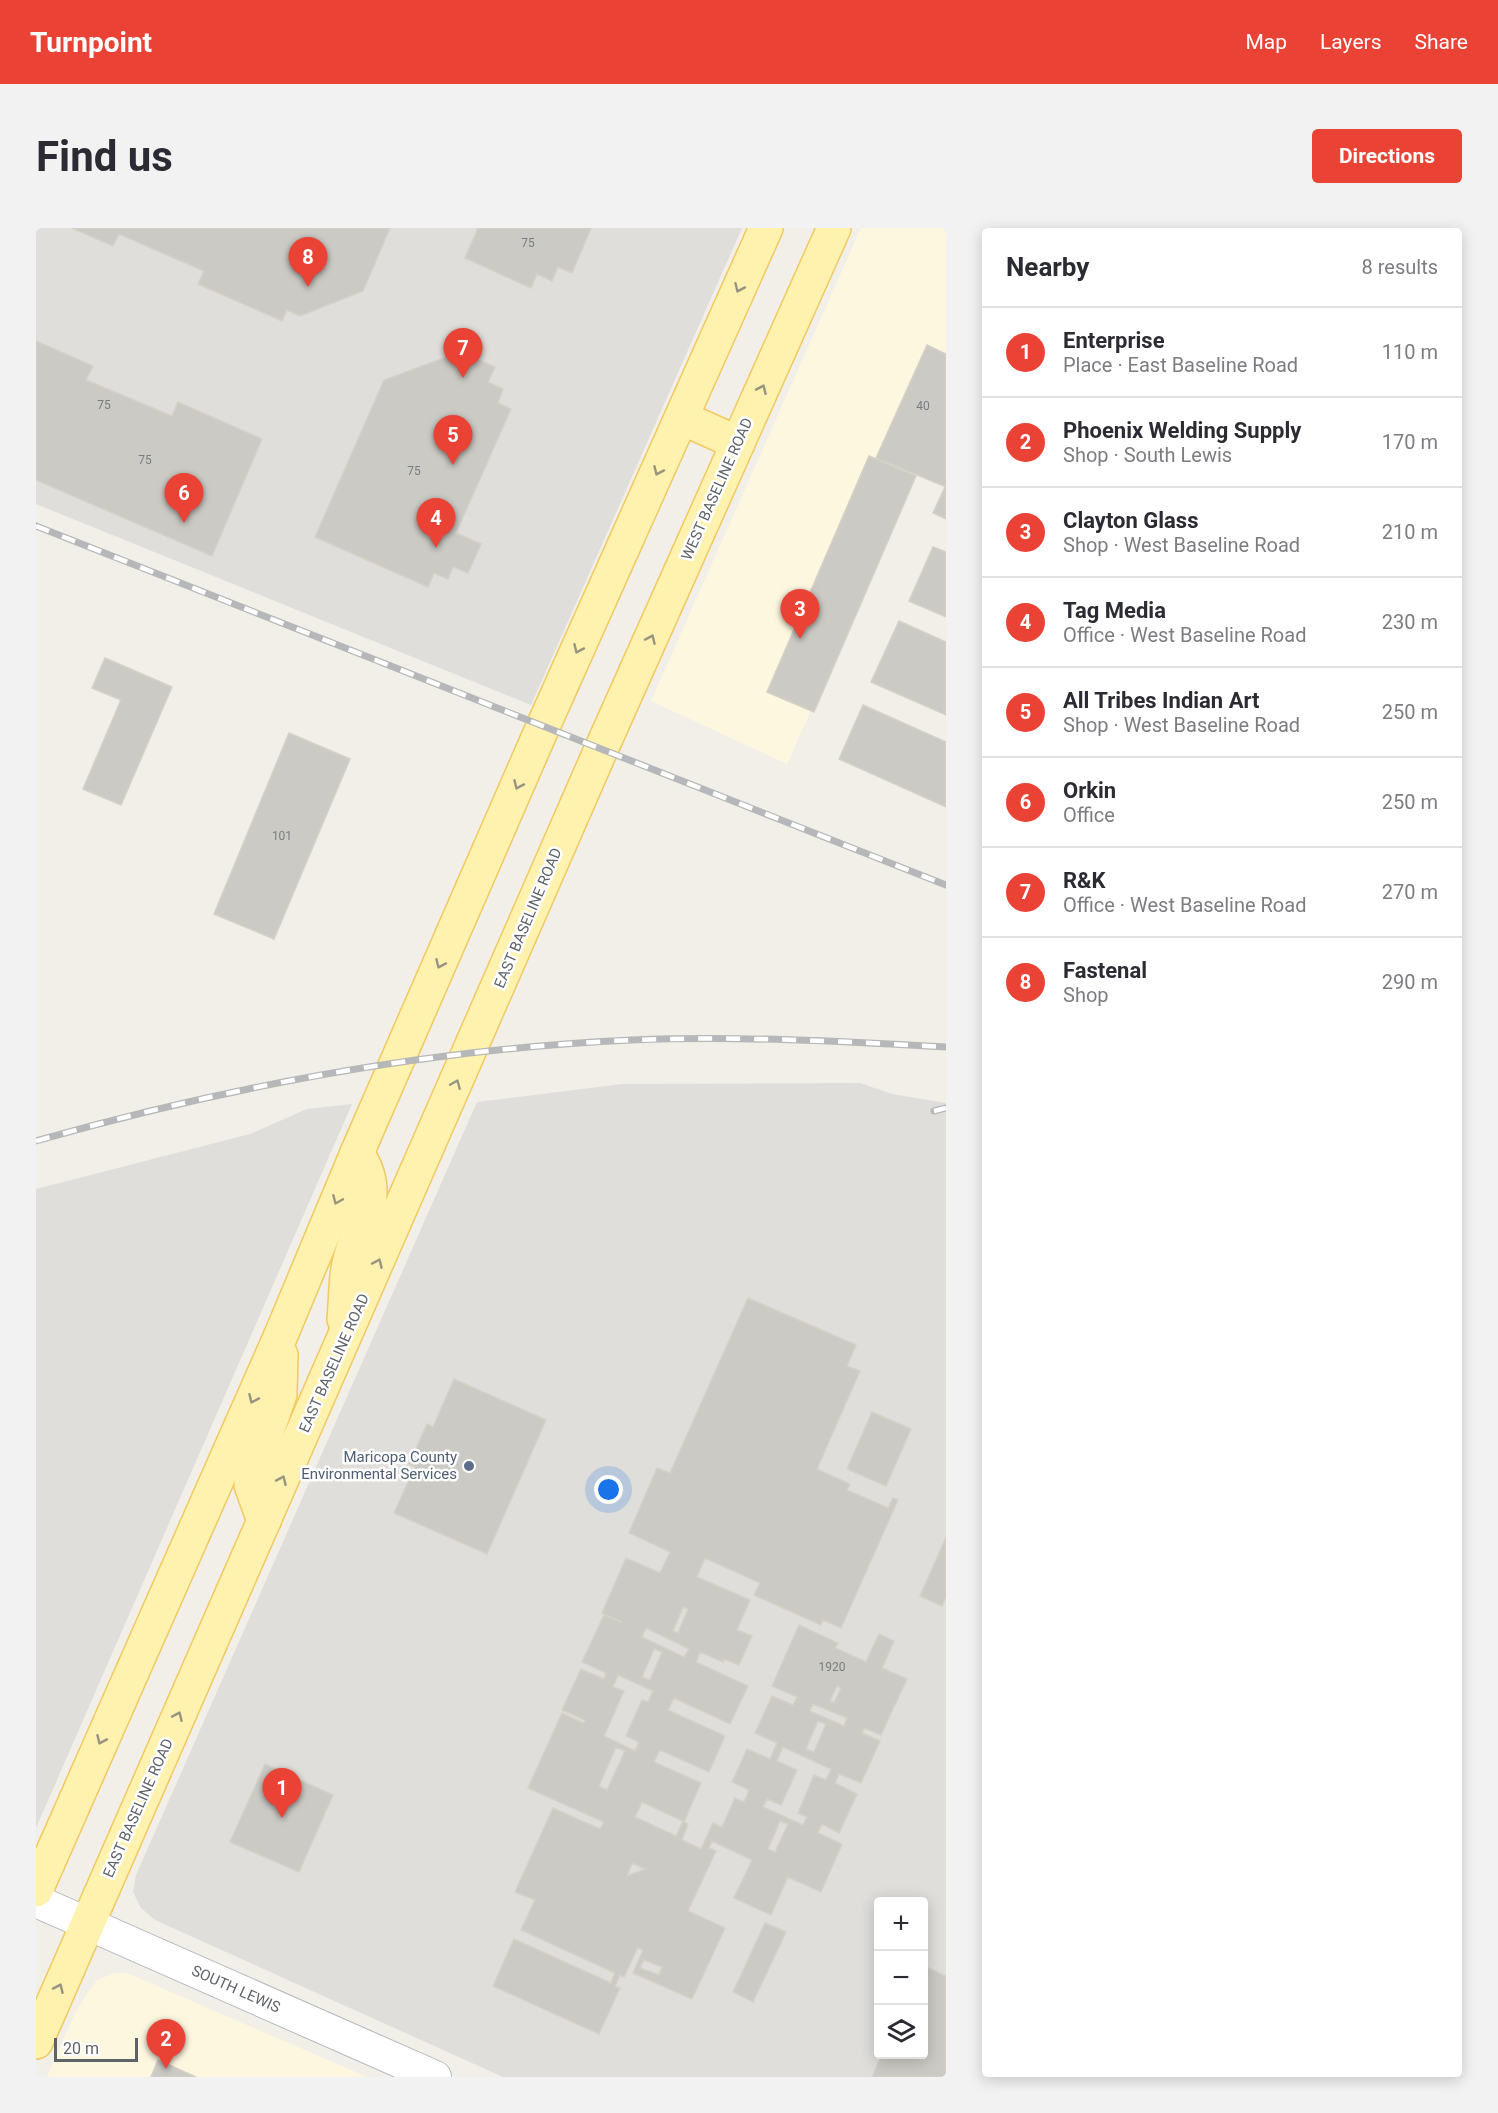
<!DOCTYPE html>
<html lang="en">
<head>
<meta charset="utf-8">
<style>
  body { margin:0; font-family:Roboto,sans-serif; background:#f2f2f3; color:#2b2b33 }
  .controls { position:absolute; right:18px; bottom:18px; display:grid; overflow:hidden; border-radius:6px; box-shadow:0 3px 15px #0003 }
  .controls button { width:54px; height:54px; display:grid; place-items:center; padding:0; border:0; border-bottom:2px solid #e1e1e2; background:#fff; color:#2b2b33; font:30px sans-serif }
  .scale { position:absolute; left:18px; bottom:15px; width:84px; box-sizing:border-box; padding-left:6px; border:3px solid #5f6368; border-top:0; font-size:16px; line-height:21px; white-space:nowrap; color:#5f6368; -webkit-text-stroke:4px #fff; paint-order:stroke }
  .you { position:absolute; left:573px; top:1262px; width:21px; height:21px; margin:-15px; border:4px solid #fff; border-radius:50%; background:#1a73e8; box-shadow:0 0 0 9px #1a73e833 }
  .badge { display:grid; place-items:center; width:39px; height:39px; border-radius:50%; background:#ea4335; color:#fff; font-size:20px; font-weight:700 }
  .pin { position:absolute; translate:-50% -50px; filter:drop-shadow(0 2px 3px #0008) }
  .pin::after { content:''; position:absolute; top:32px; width:21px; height:18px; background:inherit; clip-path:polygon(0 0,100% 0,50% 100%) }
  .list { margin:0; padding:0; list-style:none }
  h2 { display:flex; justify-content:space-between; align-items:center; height:78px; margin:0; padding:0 24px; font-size:26px }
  h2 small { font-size:20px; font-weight:400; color:#7c7c81 }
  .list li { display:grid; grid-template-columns:39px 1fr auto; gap:18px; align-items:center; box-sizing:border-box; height:90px; padding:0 24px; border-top:2px solid #e1e1e2 }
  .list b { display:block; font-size:22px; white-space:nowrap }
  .list p { margin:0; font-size:20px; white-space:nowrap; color:#7c7c81 }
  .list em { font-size:20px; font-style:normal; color:#7c7c81 }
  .icon { flex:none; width:33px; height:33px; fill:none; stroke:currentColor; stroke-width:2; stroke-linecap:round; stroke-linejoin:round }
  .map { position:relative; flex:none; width:910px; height:1849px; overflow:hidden; border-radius:6px }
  header { display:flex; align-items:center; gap:36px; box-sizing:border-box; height:84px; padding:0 30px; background:#ea4335; color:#fff }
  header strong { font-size:28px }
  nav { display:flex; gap:33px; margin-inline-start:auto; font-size:21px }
  .intro { display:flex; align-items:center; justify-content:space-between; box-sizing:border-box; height:144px; padding:0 36px }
  h1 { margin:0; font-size:42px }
  .button { padding:15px 27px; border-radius:6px; background:#ea4335; color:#fff; font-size:21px; font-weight:700 }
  main { display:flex; gap:36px; padding:0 36px }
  aside { flex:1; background:#fff; border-radius:6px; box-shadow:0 3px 15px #0003 }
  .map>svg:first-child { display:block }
</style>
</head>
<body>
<header>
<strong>Turnpoint</strong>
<nav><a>Map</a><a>Layers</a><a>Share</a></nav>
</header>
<div class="intro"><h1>Find us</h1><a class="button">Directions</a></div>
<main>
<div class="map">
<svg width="910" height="1849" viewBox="0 0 910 1849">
  <rect width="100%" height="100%" fill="#f1efe8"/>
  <g fill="#fef7e0">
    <polygon points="825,0 910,0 910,259 880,248 751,536 615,473"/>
    <polygon points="79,1745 91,1745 331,1849 11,1849 39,1785 51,1766 61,1752"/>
  </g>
  <g fill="#e0deda" fill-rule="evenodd">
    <polygon points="0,0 706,0 495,477 0,276"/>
    <path d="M824,855L856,866L910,875V1849H467L119,1692L105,1680L97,1664L100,1647L441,874L586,856ZM842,1674H888V1826H842Z"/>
    <polygon points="316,876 0,1600 0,961 214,906 271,881"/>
  </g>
  <g fill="#cccac5" stroke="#d6d1c6" stroke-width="1.5" fill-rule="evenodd">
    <polygon points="36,0 354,0 327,63 264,88 251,82 246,93 162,56 168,43 83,6 77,18"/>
    <polygon points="442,0 555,0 536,45 522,39 516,53 501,46 495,60 429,30"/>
    <polygon points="0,113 57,138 50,152 136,188 142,174 226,211 176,328 0,252"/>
    <polygon points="891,117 910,126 910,259 840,230"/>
    <polygon points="424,124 459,139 452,154 467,161 462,175 475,181 420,305 445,316 432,345 417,339 412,351 398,345 392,359 279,309 348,152"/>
    <polygon points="833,228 880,248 778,484 731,464"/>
    <polygon points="909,259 910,259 910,291 897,285"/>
    <polygon points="897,319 910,324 910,389 873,373"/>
    <polygon points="863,393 910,414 910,487 835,454"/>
    <polygon points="69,430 136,459 85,577 47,561 85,472 56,460"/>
    <polygon points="827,477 910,514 910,579 803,531"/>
    <polygon points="253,505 314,531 238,711 178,686"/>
    <path d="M712,1070L820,1117L811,1138L824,1143L781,1241L814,1256L811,1262L852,1280L857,1270L862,1272L805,1400L787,1392L785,1397L718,1367L724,1355L669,1330L661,1349L714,1372L701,1402L716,1408L703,1437L688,1431L687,1434L664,1424L660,1434L712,1458L694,1496L638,1470L632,1482L689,1508L673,1544L624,1522L618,1534L665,1555L648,1594L652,1596L646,1612L665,1621L677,1595L686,1599L699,1570L708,1574L713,1562L696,1554L711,1521L734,1531L741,1515L719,1505L736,1468L757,1477L761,1469L736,1458L763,1397L802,1415L799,1420L830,1434L843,1406L858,1413L846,1440L871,1451L845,1507L828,1500L826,1505L844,1513L825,1555L803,1546L799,1555L821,1566L803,1605L786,1596L782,1605L806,1616L785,1664L752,1649L735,1687L698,1670L716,1632L676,1613L673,1620L680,1623L652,1683L689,1700L656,1771L597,1745L607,1722L602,1719L588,1749L584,1747L579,1758L584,1760L563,1806L457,1758L478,1711L575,1755L579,1745L485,1702L499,1672L479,1664L517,1580L564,1601L568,1594L492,1560L526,1485L547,1495L549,1492L526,1482L545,1441L568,1451L570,1445L546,1434L568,1387L586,1394L566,1385L590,1330L624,1345L634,1324L593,1305L621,1240L634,1245ZM647,1379L652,1381L642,1405L637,1403ZM610,1400L653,1421L648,1429L606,1409ZM618,1421L626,1424L614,1452L606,1449ZM582,1447L617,1463L612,1474L606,1472L590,1508L603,1514L599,1523L568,1508L588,1463L577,1459ZM801,1458L805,1460L798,1475L794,1473ZM777,1476L811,1490L808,1498L774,1483ZM782,1493L790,1496L778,1524L770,1521ZM580,1519L589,1523L571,1562L563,1558ZM747,1519L795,1541L790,1552L778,1547L762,1585L771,1589L767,1597L727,1579L731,1571L745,1577L761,1542L741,1533ZM606,1574L647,1593L640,1608L599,1589ZM744,1593L752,1596L739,1624L732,1621ZM596,1635L609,1641L591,1648ZM608,1732L626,1739L623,1747L604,1740Z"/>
    <polygon points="418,1151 510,1192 451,1326 358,1285 379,1239 373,1236 391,1196 397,1199"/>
    <polygon points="836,1184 875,1201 850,1258 811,1241"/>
    <polygon points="910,1309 910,1369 906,1378 884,1368"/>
    <polygon points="229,1536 297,1567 263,1644 194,1614"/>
    <polygon points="729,1695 750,1704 717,1774 697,1764"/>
    <polygon points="888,1738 910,1748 910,1849 836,1849 846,1826 888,1826"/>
    <polygon points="122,1832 160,1849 115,1849"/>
  </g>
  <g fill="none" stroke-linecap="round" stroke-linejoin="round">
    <defs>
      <polyline id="street" points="0,1673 399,1849"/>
      <g id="primary">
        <polyline points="646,190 702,215"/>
        <path d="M308,1091C310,1073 309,1053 313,1035C323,991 350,969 321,925"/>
        <polyline points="228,1293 215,1257 216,1247 244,1166 245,1127"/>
        <polyline points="0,1662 245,1107 321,925 505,503 730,0"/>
        <polyline points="0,1814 563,526 798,0"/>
      </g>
    </defs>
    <use href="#street" stroke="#b5b8bc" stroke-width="34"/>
    <use href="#primary" stroke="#f2c960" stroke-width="36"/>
    <use href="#street" stroke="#fff" stroke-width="32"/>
    <use href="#primary" stroke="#fff2af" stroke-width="33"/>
    <defs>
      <g id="rail">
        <polyline points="0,298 910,657"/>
        <polyline points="898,883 910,880"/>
        <path d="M0,913C194,858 394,821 596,812C701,808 805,813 910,819"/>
      </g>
    </defs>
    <use href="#rail" stroke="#b6b7b8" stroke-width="7"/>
    <use href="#rail" stroke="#fff" stroke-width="4.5" stroke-dasharray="14" stroke-linecap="butt"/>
  </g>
  <defs><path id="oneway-chevron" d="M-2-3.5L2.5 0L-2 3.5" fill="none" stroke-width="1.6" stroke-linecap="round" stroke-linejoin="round" transform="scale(1.5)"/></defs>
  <g stroke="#979581">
    <use href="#oneway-chevron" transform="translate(703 60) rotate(114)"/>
    <use href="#oneway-chevron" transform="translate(726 161) rotate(-66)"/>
    <use href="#oneway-chevron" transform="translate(622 243) rotate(114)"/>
    <use href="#oneway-chevron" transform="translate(615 411) rotate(-66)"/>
    <use href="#oneway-chevron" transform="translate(542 421) rotate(114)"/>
    <use href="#oneway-chevron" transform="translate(482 557) rotate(114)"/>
    <use href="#oneway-chevron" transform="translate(404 736) rotate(114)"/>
    <use href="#oneway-chevron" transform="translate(420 856) rotate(-67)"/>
    <use href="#oneway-chevron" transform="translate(301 972) rotate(113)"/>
    <use href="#oneway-chevron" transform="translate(342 1035) rotate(-66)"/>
    <use href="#oneway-chevron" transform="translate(217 1171) rotate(114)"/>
    <use href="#oneway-chevron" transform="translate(246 1252) rotate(-66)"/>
    <use href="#oneway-chevron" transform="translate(142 1488) rotate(-66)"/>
    <use href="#oneway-chevron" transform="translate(65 1512) rotate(114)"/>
    <use href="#oneway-chevron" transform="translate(23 1760) rotate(-66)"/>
  </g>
  <circle fill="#5c6f8a" stroke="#fff" stroke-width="2" cx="433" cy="1238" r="6"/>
  <g text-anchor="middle" stroke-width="5" stroke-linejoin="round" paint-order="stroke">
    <g font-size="12" fill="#7a7d7f">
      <text x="492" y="19">75</text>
      <text x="68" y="181">75</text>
      <text x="887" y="182">40</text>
      <text x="109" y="236">75</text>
      <text x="378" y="247">75</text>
      <text x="246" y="612">101</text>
      <text x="796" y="1443">1920</text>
    </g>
    <g font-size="15" fill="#5f6368" stroke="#fff">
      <text transform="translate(681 261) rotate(-66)" y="5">WEST BASELINE ROAD</text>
      <text transform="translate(492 690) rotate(-67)" y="5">EAST BASELINE ROAD</text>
      <text transform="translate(298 1135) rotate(-66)" y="5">EAST BASELINE ROAD</text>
      <text transform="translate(102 1580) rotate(-66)" y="5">EAST BASELINE ROAD</text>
      <text transform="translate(200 1761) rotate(24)" y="5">SOUTH LEWIS</text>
    </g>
    <g font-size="15" fill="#4e5e75" stroke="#fff" text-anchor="end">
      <text x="421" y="1234">Maricopa County<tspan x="421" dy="17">Environmental Services</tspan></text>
    </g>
  </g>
</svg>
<div class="controls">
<button>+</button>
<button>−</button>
<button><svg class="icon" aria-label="layers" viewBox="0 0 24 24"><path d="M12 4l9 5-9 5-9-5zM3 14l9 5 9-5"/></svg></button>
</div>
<div class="scale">20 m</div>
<div class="you"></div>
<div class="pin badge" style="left:246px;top:1590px">1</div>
<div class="pin badge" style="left:130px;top:1841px">2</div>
<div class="pin badge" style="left:764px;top:411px">3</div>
<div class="pin badge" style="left:400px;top:320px">4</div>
<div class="pin badge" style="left:417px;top:237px">5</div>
<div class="pin badge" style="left:148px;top:295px">6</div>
<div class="pin badge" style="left:427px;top:150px">7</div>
<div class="pin badge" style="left:272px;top:59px">8</div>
</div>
<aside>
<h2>Nearby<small>8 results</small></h2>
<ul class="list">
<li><span class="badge">1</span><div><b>Enterprise</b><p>Place · East Baseline Road</p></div><em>110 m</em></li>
<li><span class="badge">2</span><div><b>Phoenix Welding Supply</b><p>Shop · South Lewis</p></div><em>170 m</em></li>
<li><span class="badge">3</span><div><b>Clayton Glass</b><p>Shop · West Baseline Road</p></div><em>210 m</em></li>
<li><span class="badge">4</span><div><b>Tag Media</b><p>Office · West Baseline Road</p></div><em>230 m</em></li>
<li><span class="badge">5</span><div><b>All Tribes Indian Art</b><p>Shop · West Baseline Road</p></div><em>250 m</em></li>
<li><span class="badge">6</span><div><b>Orkin</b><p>Office</p></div><em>250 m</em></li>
<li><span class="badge">7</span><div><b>R&amp;K</b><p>Office · West Baseline Road</p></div><em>270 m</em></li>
<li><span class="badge">8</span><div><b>Fastenal</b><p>Shop</p></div><em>290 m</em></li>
</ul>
</aside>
</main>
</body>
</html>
